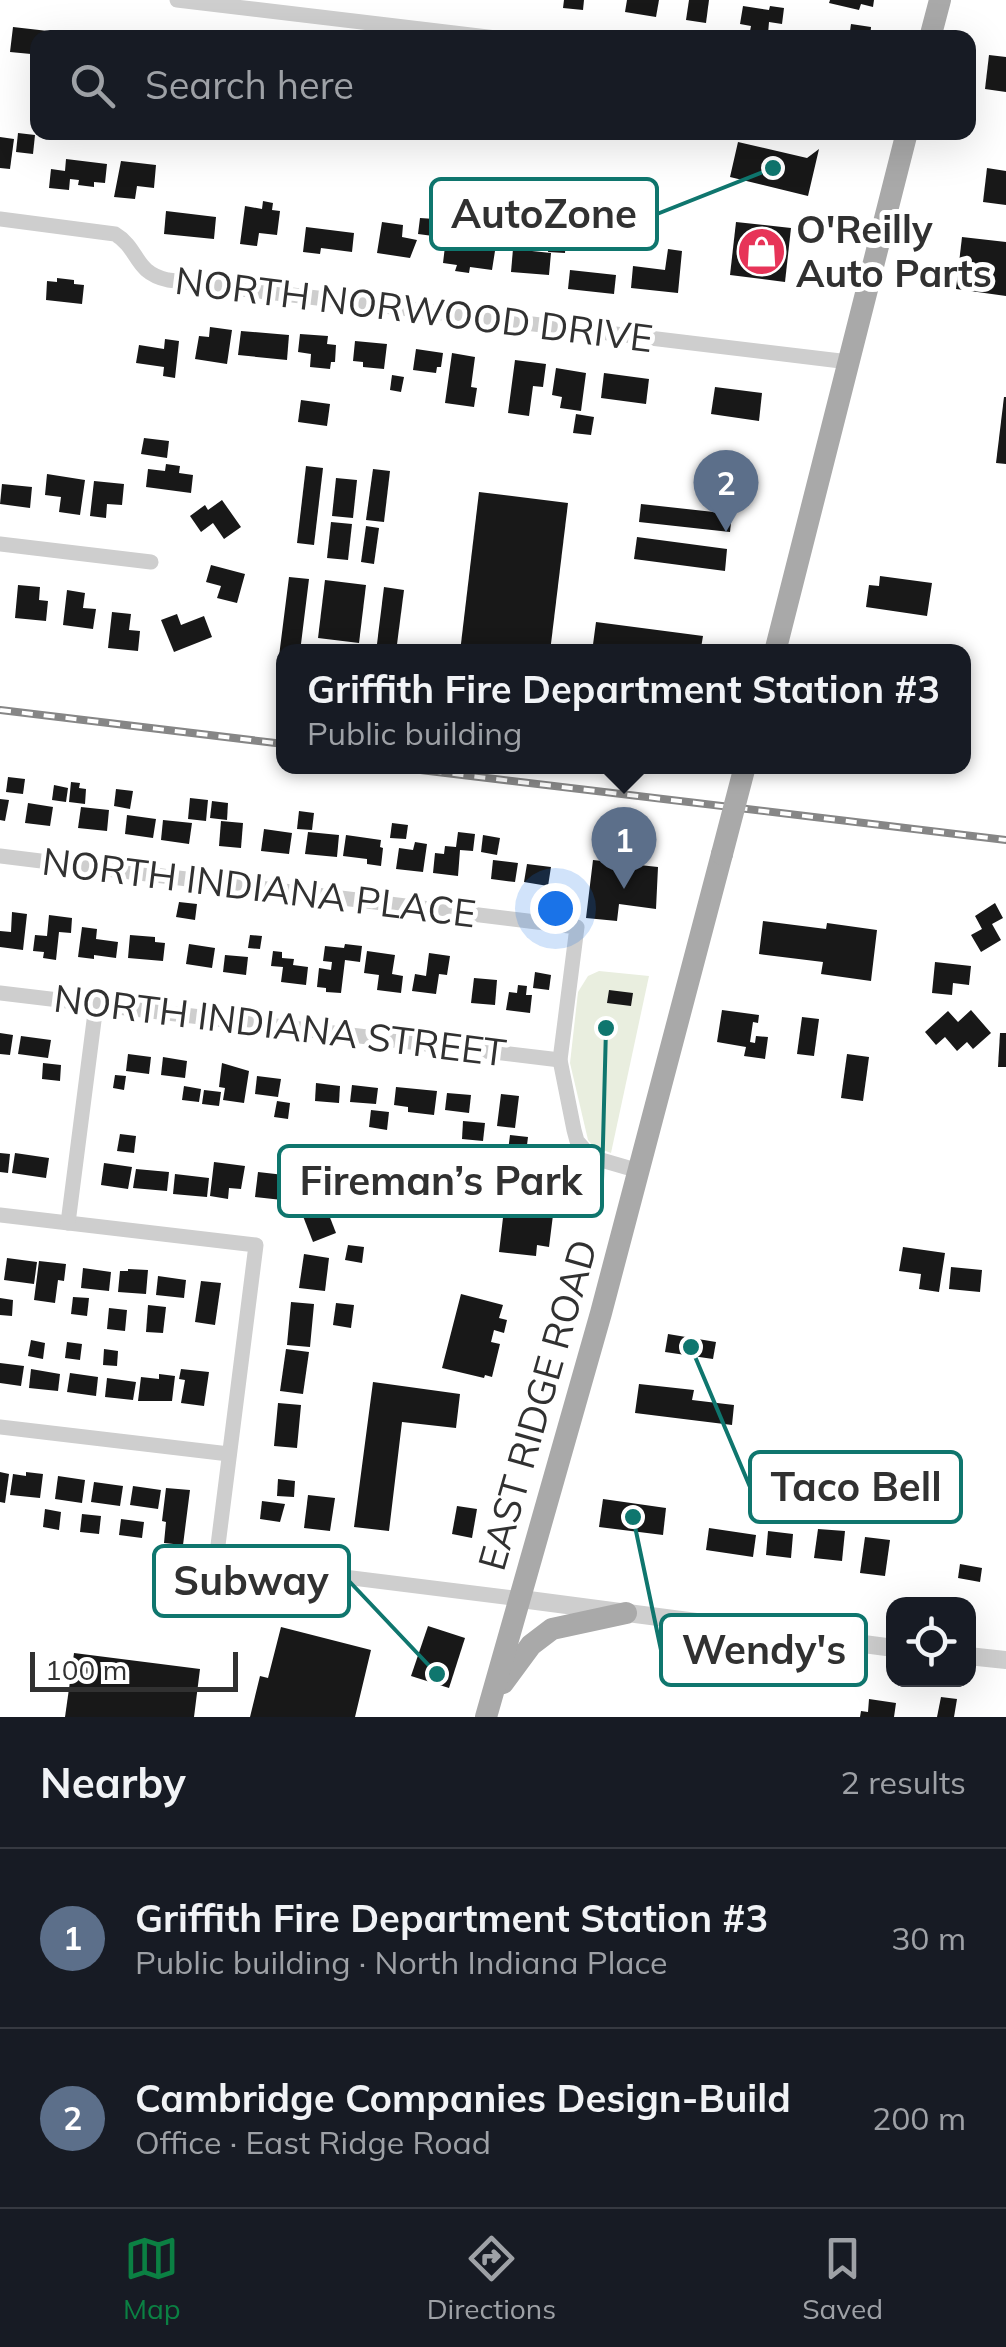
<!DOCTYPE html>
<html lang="en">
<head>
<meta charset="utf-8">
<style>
  body { margin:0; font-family:Mulish,sans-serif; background:#242831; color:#f1f3f6 }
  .controls { position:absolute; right:30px; bottom:30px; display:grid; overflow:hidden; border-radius:20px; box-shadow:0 10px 40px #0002 }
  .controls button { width:90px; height:90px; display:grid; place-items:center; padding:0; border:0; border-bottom:2px solid #363941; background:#171b24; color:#f1f3f6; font:50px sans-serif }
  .scale { position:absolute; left:30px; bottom:25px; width:208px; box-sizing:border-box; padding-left:10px; border:5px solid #313131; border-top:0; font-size:28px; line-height:35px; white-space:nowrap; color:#313131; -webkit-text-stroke:8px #fff; paint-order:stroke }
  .you { position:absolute; left:555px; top:908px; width:35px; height:35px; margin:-25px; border:8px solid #fff; border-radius:50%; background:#1a73e8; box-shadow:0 0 0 15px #1a73e833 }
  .badge { display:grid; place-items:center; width:65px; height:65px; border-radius:50%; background:#0b8043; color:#fff; font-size:32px; font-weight:700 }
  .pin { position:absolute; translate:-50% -82px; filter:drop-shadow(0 2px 5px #0008) }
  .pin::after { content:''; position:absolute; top:52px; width:35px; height:30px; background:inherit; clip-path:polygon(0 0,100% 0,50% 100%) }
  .popup { position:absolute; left:276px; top:644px; width:695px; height:130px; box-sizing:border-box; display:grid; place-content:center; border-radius:20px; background:#171b24; filter:drop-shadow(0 2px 8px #0005); font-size:32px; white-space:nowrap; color:#9ea1a6 }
  .popup b { font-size:38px; color:#f1f3f6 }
  .popup::after { content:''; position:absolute; left:50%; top:100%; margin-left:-20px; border:20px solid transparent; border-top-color:#171b24 }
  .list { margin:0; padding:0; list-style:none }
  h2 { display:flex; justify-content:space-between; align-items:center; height:130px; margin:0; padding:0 40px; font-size:42px }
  h2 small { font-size:32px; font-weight:400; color:#9ea1a6 }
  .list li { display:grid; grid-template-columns:65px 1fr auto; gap:30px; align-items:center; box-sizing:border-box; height:180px; padding:0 40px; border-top:2px solid #363941 }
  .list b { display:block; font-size:38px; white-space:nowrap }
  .list p { margin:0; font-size:32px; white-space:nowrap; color:#9ea1a6 }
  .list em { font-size:32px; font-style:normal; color:#9ea1a6 }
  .icon { flex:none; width:55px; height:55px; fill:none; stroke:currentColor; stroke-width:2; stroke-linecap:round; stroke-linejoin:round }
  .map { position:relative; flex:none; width:1006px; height:1717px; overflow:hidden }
  .search { position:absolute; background:#171b24; box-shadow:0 10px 40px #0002; left:30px; right:30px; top:30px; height:110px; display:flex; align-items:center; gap:25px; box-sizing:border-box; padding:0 35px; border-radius:20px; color:#9ea1a6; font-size:38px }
  .sheet { height:490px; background:#171b24 }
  nav { display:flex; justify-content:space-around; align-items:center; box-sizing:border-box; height:140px; border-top:2px solid #363941; background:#171b24; font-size:28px; color:#9ea1a6 }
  nav a { display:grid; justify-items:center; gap:5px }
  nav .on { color:#0b8043 }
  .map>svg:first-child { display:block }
</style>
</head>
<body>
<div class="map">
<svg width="1006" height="1717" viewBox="0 0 1006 1717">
  <rect width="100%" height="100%" fill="#fff"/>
  <polygon fill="#e9eedf" points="599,971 649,976 611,1153 593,1146 588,1140 570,1063 578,992 588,976"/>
  <g fill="#181818">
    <polygon points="564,0 584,0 583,10 563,8"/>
    <polygon points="627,0 659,0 656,17 625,12"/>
    <polygon points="689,0 709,0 706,23 686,20"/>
    <polygon points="830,0 874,0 873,7 861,4 859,10 829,3"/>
    <polygon points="743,6 769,10 770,6 784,8 782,24 769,22 768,34 750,31 751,26 740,24"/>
    <polygon points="851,24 871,27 870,38 849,38"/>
    <polygon points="13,27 48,31 47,38 38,38 38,51 31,51 31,54 10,52"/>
    <polygon points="989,55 1006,57 1006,92 985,89"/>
    <polygon points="18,133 35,135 33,154 16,152"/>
    <polygon points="0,137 14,139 10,169 0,168"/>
    <polygon points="738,142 807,158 819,149 808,196 730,177"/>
    <polygon points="66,159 107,164 105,183 94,182 94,187 78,185 79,180 70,179 69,190 49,188 51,169 65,171"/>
    <polygon points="121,161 156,165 154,188 137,186 135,199 114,197"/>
    <polygon points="987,168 1006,171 1006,205 983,202"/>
    <polygon points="263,201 273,203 272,210 280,211 277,235 259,233 257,246 240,244 245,206 262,209"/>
    <polygon points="166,211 216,217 214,239 164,234"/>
    <polygon points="420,218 435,219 433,236 418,234"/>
    <polygon points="382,222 403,225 402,237 417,240 410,258 377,253"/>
    <polygon points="736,222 791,228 785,282 730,275"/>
    <polygon points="306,227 354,233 352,252 321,248 320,254 303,252"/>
    <polygon points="550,231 566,233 565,253 548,252"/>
    <polygon points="962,237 1006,242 1006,296 956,289"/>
    <polygon points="446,238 462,240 461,246 495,251 492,270 470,267 469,273 455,271 457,265 443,263"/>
    <polygon points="513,249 551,253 549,275 511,272"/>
    <polygon points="668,249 682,251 678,293 631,288 633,266 665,270"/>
    <polygon points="570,270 616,275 614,294 568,289"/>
    <polygon points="57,278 74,280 74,284 84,285 82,304 46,300 47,281 57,282"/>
    <polygon points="210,327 232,330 227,364 195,359 199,336 209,337"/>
    <polygon points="241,331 289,335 287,360 238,355"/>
    <polygon points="300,334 328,336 327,344 336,345 335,362 331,362 330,369 310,367 311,354 298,352"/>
    <polygon points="165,339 179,341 175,378 163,376 164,367 136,363 139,345 164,349"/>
    <polygon points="355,341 387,344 384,369 363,367 363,362 353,361"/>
    <polygon points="416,349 443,353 441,367 437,367 436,373 413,370"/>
    <polygon points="452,353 475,357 471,387 477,388 474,407 445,403"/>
    <polygon points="515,360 546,364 543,387 533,386 529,416 508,413"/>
    <polygon points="556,368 586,373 581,411 560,408 562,397 552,395"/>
    <polygon points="604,373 649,379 646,404 601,398"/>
    <polygon points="392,375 404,377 401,392 390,390"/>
    <polygon points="715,387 762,393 759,421 711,414"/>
    <polygon points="1004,397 1006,397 1006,464 996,463"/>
    <polygon points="301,400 330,404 327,426 298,422"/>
    <polygon points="576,414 594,417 591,435 573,433"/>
    <polygon points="144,438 169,441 167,458 141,454"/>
    <polygon points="166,464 180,466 179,473 193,475 191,493 146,487 148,469 165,471"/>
    <polygon points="306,466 323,468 314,545 297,543"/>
    <polygon points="373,469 390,471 384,522 366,520"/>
    <polygon points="47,474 85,480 80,515 59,512 61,497 45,495"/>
    <polygon points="336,478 357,480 353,518 332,516"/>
    <polygon points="94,481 124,484 122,505 107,504 106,518 90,516"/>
    <polygon points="2,484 32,487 30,508 0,504"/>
    <polygon points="479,492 568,503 550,652 460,652"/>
    <polygon points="222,500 241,527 224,539 213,523 201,532 190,516 205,505 208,510"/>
    <polygon points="641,504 732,514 730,532 639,522"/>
    <polygon points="331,522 352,524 348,560 327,558"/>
    <polygon points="366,526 379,528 374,564 361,562"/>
    <polygon points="637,537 727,549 725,571 634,559"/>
    <polygon points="211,565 245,574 237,603 217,598 221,586 206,582"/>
    <polygon points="880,576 932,583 927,616 866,607 869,585 879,586"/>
    <polygon points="289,577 309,579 300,652 284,652 284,673 277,672"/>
    <polygon points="325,580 366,585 359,643 318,638"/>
    <polygon points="18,585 40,587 39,600 48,601 46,621 15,618"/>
    <polygon points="384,587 404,590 396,652 376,652"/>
    <polygon points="67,590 85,593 83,608 96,609 93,629 63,625"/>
    <polygon points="112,612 131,614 129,630 140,631 138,651 108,648"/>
    <polygon points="177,614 181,625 204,616 212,637 174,652 161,620"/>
    <polygon points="596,622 703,636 701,648 708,652 592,652"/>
    <polygon points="8,777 25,779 23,794 6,792"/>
    <polygon points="71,782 80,783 79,788 86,789 85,804 69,802"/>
    <polygon points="54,785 68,788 66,802 52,800"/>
    <polygon points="116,789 133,791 130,809 114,806"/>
    <polygon points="190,798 208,800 206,821 188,819"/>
    <polygon points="0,799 9,800 5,821 0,820"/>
    <polygon points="212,801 228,803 227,820 210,818"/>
    <polygon points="28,803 53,807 50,826 25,823"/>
    <polygon points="81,807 109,810 107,831 78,828"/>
    <polygon points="299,811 314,813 312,830 297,829"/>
    <polygon points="127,815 156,819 153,838 125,834"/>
    <polygon points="163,820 192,823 189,844 161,840"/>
    <polygon points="221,821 243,823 241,848 219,846"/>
    <polygon points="392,823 408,825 406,839 390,838"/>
    <polygon points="264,829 292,833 289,854 261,851"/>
    <polygon points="308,832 339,835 337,857 305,854"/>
    <polygon points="458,832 475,834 473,851 460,850 458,876 433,873 435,853 444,854 445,846 456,847"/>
    <polygon points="346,835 381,840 380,847 383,848 381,866 367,864 367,859 343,856"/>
    <polygon points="483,835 500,838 497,855 481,852"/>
    <polygon points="415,842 427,844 423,872 396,869 399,848 413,850"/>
    <polygon points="493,860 518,863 515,882 491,879"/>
    <polygon points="593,860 658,867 656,909 619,904 617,921 586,918"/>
    <polygon points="527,864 551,867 548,886 524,882"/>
    <polygon points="179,902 197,904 195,920 176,917"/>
    <polygon points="995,903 1003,918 992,924 1001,940 981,952 971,935 982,929 975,916"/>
    <polygon points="12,912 27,914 23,950 0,947 0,931 11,932"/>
    <polygon points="49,915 72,918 71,933 59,932 56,960 43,958 44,952 33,951 35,935 47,936"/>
    <polygon points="763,921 826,929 827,923 877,930 871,981 821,974 823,962 759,954"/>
    <polygon points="82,927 97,929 96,939 118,942 116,958 94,955 94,959 78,957"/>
    <polygon points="130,935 155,937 155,942 165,943 163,961 128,958"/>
    <polygon points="250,935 262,936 260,949 248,948"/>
    <polygon points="189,944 215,948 212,968 186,964"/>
    <polygon points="345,944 362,946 360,962 345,960 341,993 326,992 326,988 317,987 319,968 331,970 332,962 323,961 325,946 344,948"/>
    <polygon points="273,951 282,952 282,958 294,959 293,965 308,967 306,985 281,982 283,967 271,966"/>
    <polygon points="367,951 395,955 392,974 403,976 401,993 377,990 379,975 364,973"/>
    <polygon points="429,953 450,956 447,975 439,974 436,994 412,991 415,974 426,976"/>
    <polygon points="225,955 248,957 246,975 223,972"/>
    <polygon points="935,962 971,966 969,985 953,983 952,995 932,993"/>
    <polygon points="535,972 551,975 549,990 533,988"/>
    <polygon points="474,978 497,980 495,1005 471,1003"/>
    <polygon points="518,985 527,986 526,995 532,995 530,1013 506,1010 509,992 517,993"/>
    <polygon points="609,990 633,993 631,1006 607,1003"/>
    <polygon points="722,1010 759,1015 758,1023 753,1022 750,1042 755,1043 756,1036 768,1037 765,1059 744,1056 746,1047 717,1042"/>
    <polygon points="971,1010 991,1033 973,1049 967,1042 957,1051 945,1037 936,1045 925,1032 948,1011 958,1022"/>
    <polygon points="802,1017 819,1019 814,1056 797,1054"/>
    <polygon points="0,1033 13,1035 10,1055 0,1054"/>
    <polygon points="1000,1033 1006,1033 1006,1067 998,1067"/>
    <polygon points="21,1036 51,1040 48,1058 18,1054"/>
    <polygon points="128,1054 151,1057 149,1074 126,1071"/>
    <polygon points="847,1054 869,1057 863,1101 841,1098"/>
    <polygon points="163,1057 187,1061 185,1078 161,1075"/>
    <polygon points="43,1063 61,1065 60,1081 42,1079"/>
    <polygon points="222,1063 249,1071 244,1103 223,1100 225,1088 219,1087"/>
    <polygon points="115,1075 126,1076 124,1090 113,1088"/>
    <polygon points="257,1076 281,1079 278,1097 255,1094"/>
    <polygon points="316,1083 340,1086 339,1103 315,1101"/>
    <polygon points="352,1085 378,1088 376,1104 350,1102"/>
    <polygon points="184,1086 201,1089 199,1102 182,1100"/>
    <polygon points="396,1087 437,1091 434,1115 408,1112 408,1107 394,1105"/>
    <polygon points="204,1090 221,1092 219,1106 202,1104"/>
    <polygon points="447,1093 471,1095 469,1113 445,1110"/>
    <polygon points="501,1094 519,1096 515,1128 497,1126"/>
    <polygon points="277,1101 290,1103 288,1119 274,1117"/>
    <polygon points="371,1110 389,1112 387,1130 369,1127"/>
    <polygon points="463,1121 485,1123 483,1141 462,1139"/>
    <polygon points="120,1134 136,1136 134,1153 117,1151"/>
    <polygon points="510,1135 528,1137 526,1153 508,1151"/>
    <polygon points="0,1153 10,1154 8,1173 0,1172"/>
    <polygon points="15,1153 49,1158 46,1178 12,1173"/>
    <polygon points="214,1162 245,1166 241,1189 229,1188 228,1199 210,1196"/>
    <polygon points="104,1163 132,1167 128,1189 101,1185"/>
    <polygon points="136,1169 169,1172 167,1191 133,1188"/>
    <polygon points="258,1172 293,1176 291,1201 255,1197"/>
    <polygon points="175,1174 209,1178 207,1197 173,1194"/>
    <polygon points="516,1201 543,1204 541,1214 553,1215 549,1247 537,1245 536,1256 499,1252 504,1209 515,1210"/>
    <polygon points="324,1202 336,1233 313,1242 301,1211"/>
    <polygon points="348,1245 364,1247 362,1263 345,1260"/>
    <polygon points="903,1247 945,1253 939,1292 919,1289 921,1274 899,1271"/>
    <polygon points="304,1254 329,1258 325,1291 299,1288"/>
    <polygon points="7,1258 37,1262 34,1284 4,1280"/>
    <polygon points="39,1261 66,1264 64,1281 58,1280 55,1303 34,1300"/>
    <polygon points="951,1267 982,1270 980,1292 949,1289"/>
    <polygon points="83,1268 111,1272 109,1291 81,1288"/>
    <polygon points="128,1269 148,1270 146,1294 118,1292 120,1271 128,1271"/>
    <polygon points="158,1276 186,1280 184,1298 156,1295"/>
    <polygon points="201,1281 221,1283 215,1325 195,1322"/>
    <polygon points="461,1294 503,1305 499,1318 507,1320 504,1333 494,1330 491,1342 500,1344 492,1377 485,1375 484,1378 442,1368"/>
    <polygon points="73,1297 89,1298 87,1316 71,1314"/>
    <polygon points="0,1298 13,1300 12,1316 0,1315"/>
    <polygon points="291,1302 314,1304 310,1347 287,1345"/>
    <polygon points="336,1303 354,1305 351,1328 333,1325"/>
    <polygon points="148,1305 166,1307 163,1333 146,1332"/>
    <polygon points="109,1308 127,1310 125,1331 107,1329"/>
    <polygon points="668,1334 716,1342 713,1359 665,1352"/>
    <polygon points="31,1340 45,1343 43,1359 28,1356"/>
    <polygon points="67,1342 82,1344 80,1360 65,1358"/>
    <polygon points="104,1349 118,1351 117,1366 103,1365"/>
    <polygon points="286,1349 309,1352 303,1394 280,1391"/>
    <polygon points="0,1363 24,1366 21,1386 0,1383"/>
    <polygon points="31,1369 60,1374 58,1391 29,1388"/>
    <polygon points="181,1369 209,1372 204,1406 181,1403 185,1380 179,1379"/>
    <polygon points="70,1373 98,1377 96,1396 67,1392"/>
    <polygon points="159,1374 175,1376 172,1401 138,1401 141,1377 159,1379"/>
    <polygon points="107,1378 136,1382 133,1400 105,1397"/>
    <polygon points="373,1382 460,1394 456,1428 402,1422 389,1531 354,1527"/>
    <polygon points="639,1384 694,1390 692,1400 734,1405 732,1425 635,1413"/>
    <polygon points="278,1403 301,1405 297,1448 274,1446"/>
    <polygon points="0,1472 9,1474 5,1503 0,1502"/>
    <polygon points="26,1472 43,1474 40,1498 10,1495 13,1474 26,1476"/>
    <polygon points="58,1476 85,1480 82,1503 55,1499"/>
    <polygon points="278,1479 295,1481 294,1497 277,1496"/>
    <polygon points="94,1482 123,1486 120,1506 91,1502"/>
    <polygon points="133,1486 161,1490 158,1509 130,1505"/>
    <polygon points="166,1488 190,1490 183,1545 164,1543 166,1522 162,1521"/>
    <polygon points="308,1495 335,1498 330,1531 304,1528"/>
    <polygon points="603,1499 666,1508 663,1535 599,1527"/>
    <polygon points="262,1501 285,1504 280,1522 260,1519"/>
    <polygon points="457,1506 477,1509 472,1538 452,1534"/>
    <polygon points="45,1509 61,1512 59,1530 43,1527"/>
    <polygon points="82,1514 101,1516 99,1534 80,1532"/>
    <polygon points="121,1519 144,1522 142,1538 119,1535"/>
    <polygon points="709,1528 756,1535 753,1557 706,1550"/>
    <polygon points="818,1529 845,1531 842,1561 814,1558"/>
    <polygon points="768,1531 793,1534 791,1558 766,1555"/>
    <polygon points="865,1537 890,1540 885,1576 860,1573"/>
    <polygon points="960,1564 982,1568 980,1582 958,1578"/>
    <polygon points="428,1626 465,1638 449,1688 411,1676"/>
    <polygon points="281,1627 371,1650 355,1717 250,1717 260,1676 268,1678"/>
    <polygon points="74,1653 200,1669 194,1717 65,1717"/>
    <polygon points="941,1697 957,1699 954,1717 937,1717"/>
    <polygon points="869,1699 896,1703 894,1717 860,1717 861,1711 868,1712"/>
  </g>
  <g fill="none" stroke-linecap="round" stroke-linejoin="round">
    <g stroke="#cecece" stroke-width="15">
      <polyline points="177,0 496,38"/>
      <path d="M0,219L115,234C140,249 133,272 168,280L849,362"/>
      <polyline points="0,544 151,562"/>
      <polyline points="0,856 577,927 560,1060 574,1130 577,1141 591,1157 639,1171"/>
      <polyline points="0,993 560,1060"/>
      <polyline points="0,1215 256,1245 216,1561 521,1599"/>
      <polyline points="68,1223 96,1005"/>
      <polyline points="0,1427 229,1454"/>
    </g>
    <g stroke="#cecece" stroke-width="18">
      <polyline points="521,1599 894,1648"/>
      <polyline points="968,1656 1006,1660"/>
    </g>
    <g stroke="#a9a9a9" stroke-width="22">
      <polyline points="930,38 940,0"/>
      <polyline points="775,652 907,132"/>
      <polyline points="503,1683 531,1645 552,1629 626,1613"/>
      <polyline points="486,1717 601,1313 722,854"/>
    </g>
    <defs>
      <g id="rail">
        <polyline points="0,710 284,744"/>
        <polyline points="387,766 1006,840"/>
      </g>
    </defs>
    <use href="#rail" stroke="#868686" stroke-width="8"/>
    <use href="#rail" stroke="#fff" stroke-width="4" stroke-dasharray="11" stroke-linecap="butt"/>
    <polyline stroke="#a9a9a9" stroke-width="22" points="722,854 745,766"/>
  </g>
  <defs>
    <symbol id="shop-disc" viewBox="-11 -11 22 22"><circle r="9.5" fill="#e73458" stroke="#fff"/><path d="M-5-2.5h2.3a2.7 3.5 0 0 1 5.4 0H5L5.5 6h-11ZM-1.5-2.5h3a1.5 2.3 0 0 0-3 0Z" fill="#fff"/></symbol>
  </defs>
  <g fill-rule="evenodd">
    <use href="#shop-disc" x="734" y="224" width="55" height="55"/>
  </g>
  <g text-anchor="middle" stroke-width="10" stroke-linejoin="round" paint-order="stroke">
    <g font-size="38" font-weight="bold" fill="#313131" stroke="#fff" text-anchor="start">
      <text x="796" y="243">O'Reilly<tspan x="796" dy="44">Auto Parts</tspan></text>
    </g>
    <g font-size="38" fill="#313131" stroke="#fff">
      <text transform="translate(414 310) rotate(7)" y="13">NORTH NORWOOD DRIVE</text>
      <text transform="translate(259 888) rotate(7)" y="13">NORTH INDIANA PLACE</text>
      <text transform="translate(280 1026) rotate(7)" y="13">NORTH INDIANA STREET</text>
      <text transform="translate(538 1405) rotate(-74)" y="13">EAST RIDGE ROAD</text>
    </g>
  </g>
  <path fill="none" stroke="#0f766e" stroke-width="4" d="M773 168L657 214M606 1028L602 1181M691 1347L750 1487M437 1674L349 1581M633 1517L661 1650"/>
  <g fill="#0f766e" stroke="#fff" stroke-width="4">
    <circle cx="773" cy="168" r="10"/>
    <circle cx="606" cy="1028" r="10"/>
    <circle cx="691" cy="1347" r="10"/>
    <circle cx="437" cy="1674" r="10"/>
    <circle cx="633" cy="1517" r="10"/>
  </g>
  <g fill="#fff" stroke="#0f766e" stroke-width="4">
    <rect x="431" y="179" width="226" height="70" rx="10"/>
    <rect x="279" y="1146" width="323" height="70" rx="10"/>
    <rect x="750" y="1452" width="211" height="70" rx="10"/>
    <rect x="154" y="1546" width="195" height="70" rx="10"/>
    <rect x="661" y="1615" width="205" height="70" rx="10"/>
  </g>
  <g font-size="40" text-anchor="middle" font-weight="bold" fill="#313131">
    <text x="544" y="228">AutoZone</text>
    <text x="441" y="1195">Fireman’s Park</text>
    <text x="856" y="1501">Taco Bell</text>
    <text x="251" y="1595">Subway</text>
    <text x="764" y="1664">Wendy's</text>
  </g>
</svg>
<div class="controls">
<button><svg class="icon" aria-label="locate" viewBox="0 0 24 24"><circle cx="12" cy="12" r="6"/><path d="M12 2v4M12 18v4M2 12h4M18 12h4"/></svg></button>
</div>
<div class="scale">100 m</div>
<div class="you"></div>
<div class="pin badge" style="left:624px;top:889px;background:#5c6f8a">1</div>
<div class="popup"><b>Griffith Fire Department Station #3</b>Public building</div>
<div class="pin badge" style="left:726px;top:532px;background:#5c6f8a">2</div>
<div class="search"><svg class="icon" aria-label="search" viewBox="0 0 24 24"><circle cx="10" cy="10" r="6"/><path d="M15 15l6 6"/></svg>Search here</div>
</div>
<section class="sheet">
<h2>Nearby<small>2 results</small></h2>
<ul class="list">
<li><span class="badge" style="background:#5c6f8a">1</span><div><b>Griffith Fire Department Station #3</b><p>Public building · North Indiana Place</p></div><em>30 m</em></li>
<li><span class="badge" style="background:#5c6f8a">2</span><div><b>Cambridge Companies Design-Build</b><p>Office · East Ridge Road</p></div><em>200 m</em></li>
</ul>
</section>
<nav>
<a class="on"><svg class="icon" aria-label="map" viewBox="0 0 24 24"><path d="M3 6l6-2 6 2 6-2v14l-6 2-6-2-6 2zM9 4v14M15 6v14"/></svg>Map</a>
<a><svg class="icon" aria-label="directions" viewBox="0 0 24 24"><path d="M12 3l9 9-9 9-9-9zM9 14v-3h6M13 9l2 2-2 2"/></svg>Directions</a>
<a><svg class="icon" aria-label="saved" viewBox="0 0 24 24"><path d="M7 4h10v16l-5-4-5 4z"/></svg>Saved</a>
</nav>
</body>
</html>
